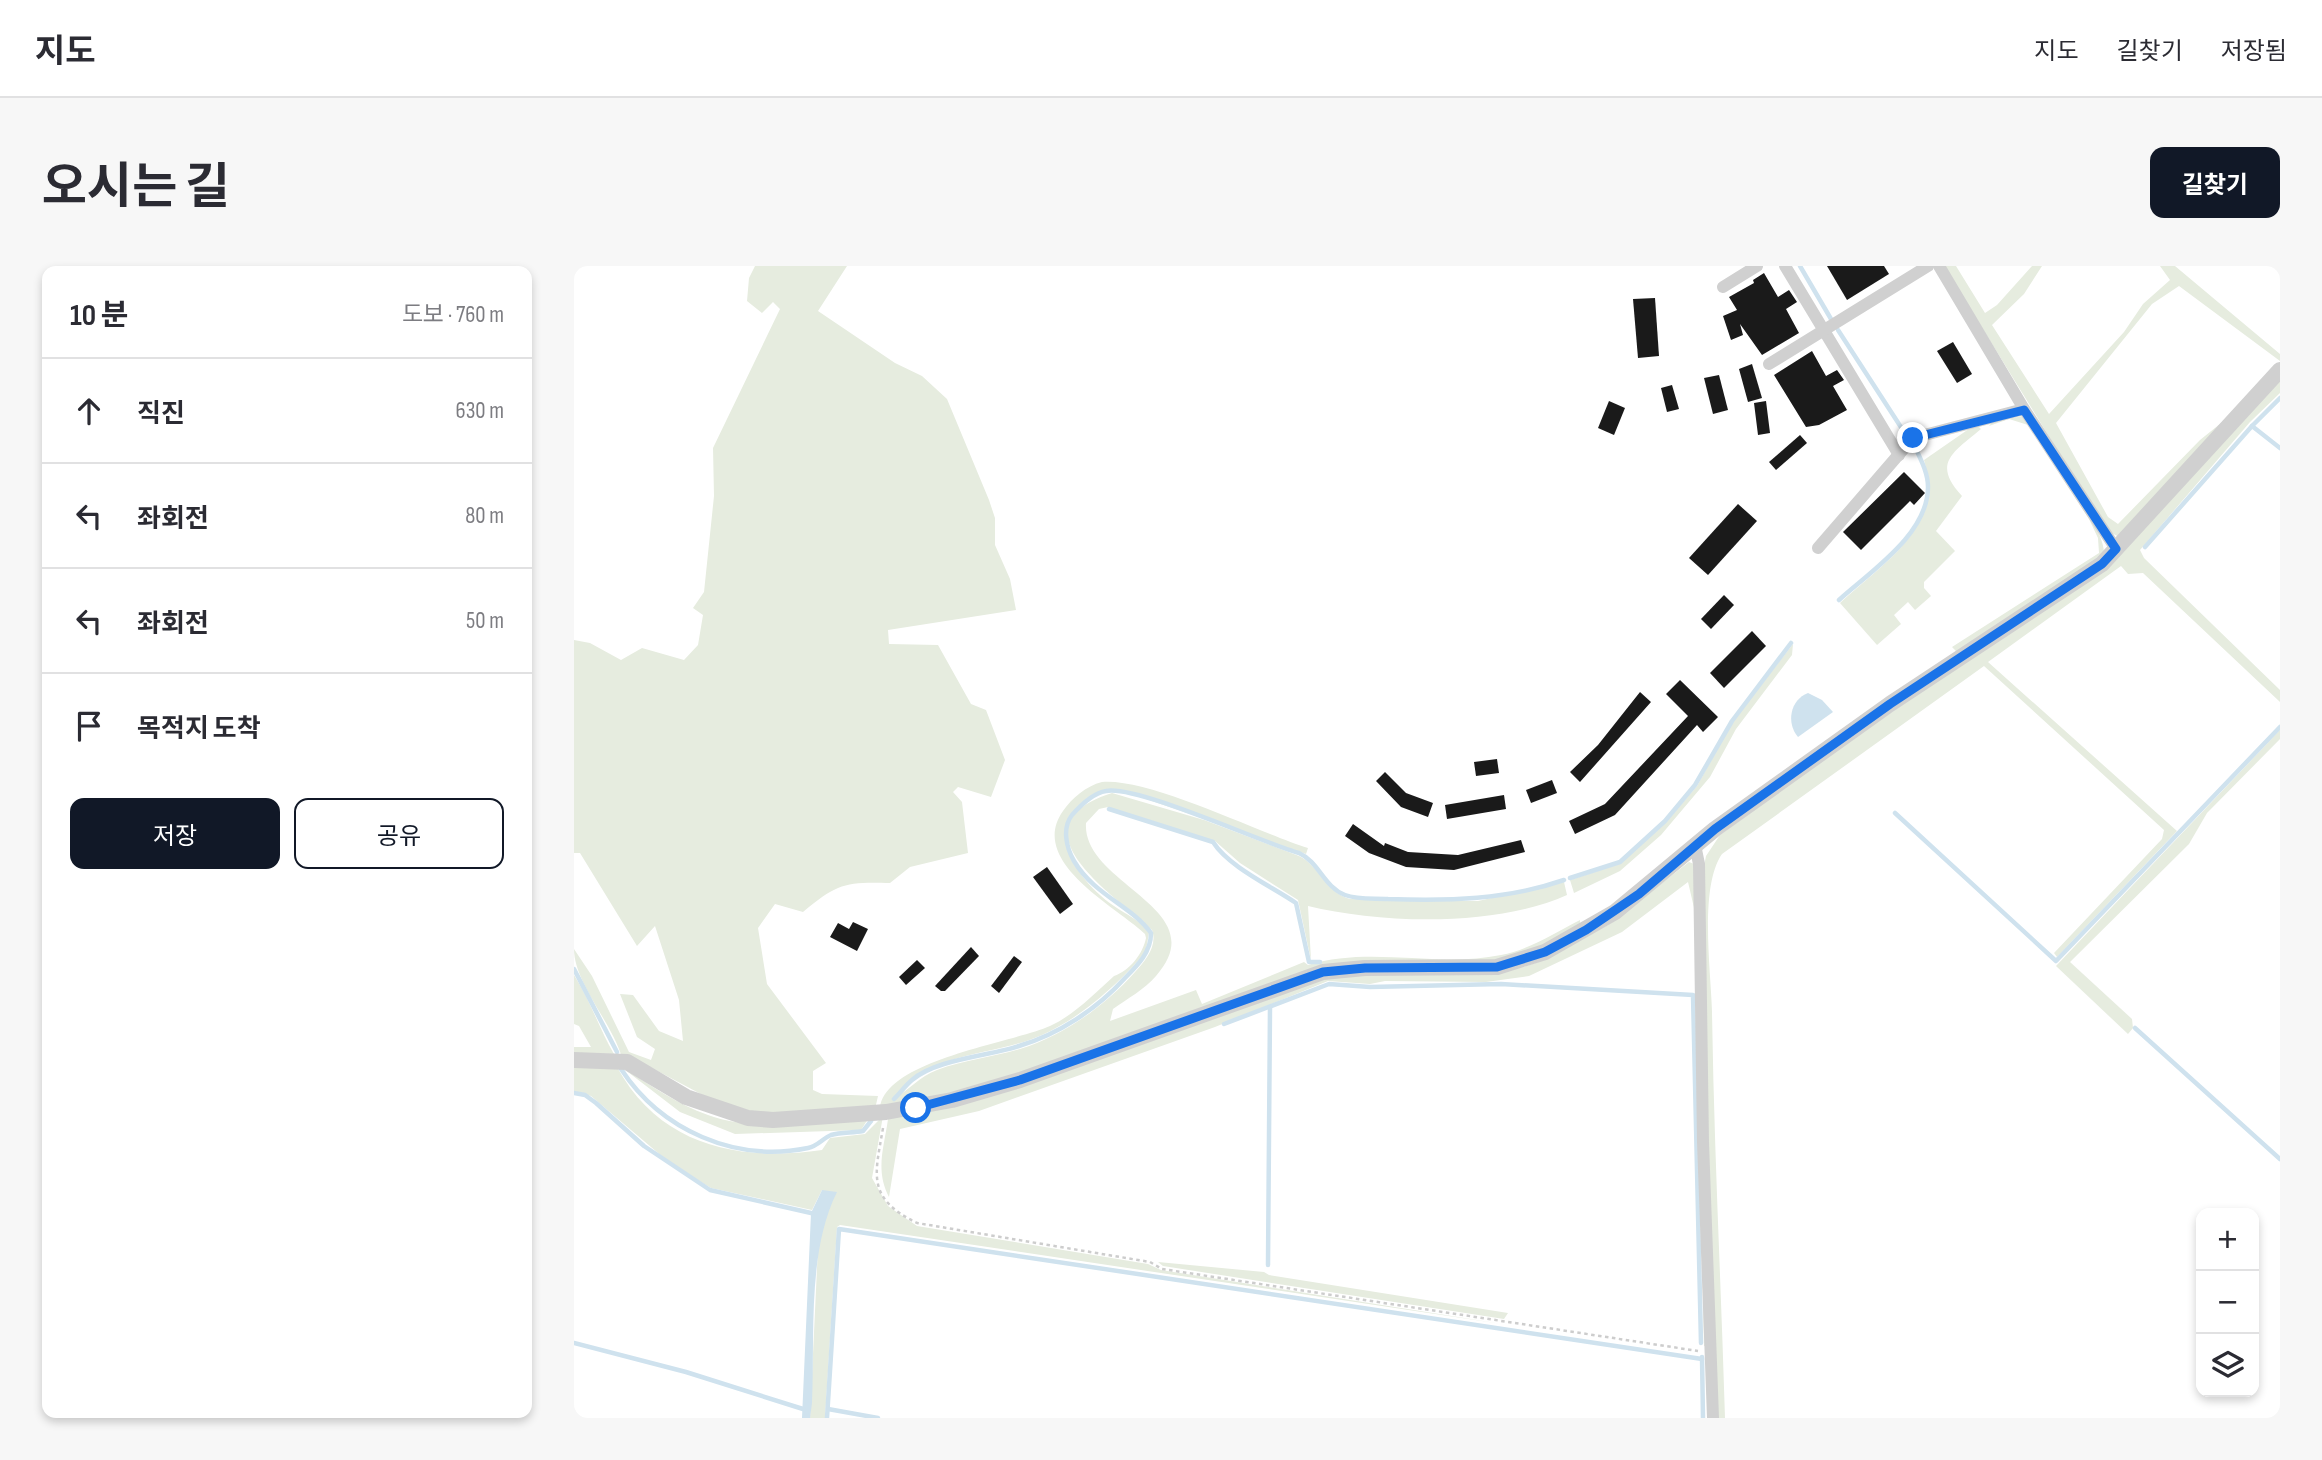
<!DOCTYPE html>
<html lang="ko">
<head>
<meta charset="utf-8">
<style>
  body { margin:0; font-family:"Sofia Sans Condensed","Noto Sans KR",sans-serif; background:#f7f7f7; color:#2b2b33 }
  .controls { position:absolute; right:21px; bottom:21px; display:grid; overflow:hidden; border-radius:14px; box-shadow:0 4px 10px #0003 }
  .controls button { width:63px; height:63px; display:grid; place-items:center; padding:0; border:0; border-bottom:2px solid #e1e1e2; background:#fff; color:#2b2b33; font:35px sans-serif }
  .stop { position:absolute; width:21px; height:21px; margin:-16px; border:5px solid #1a73e8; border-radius:50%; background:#fff }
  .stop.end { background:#1a73e8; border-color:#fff; box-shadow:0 2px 7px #0008 }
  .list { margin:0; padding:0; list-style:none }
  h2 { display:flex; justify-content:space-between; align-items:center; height:91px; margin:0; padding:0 28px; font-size:30px }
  h2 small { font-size:23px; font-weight:400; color:#7c7c81 }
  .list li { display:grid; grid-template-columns:46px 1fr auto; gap:21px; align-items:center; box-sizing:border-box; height:105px; padding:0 28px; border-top:2px solid #e1e1e2 }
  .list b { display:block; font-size:26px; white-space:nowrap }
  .list em { font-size:23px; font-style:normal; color:#7c7c81 }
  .actions { display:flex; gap:14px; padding:21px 28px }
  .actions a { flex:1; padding:16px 0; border:2px solid #111827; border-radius:14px; text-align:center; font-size:24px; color:#111827 }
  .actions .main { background:#111827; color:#fff }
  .icon { flex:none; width:38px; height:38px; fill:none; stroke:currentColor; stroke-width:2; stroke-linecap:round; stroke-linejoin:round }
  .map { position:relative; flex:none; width:1706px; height:1152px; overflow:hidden; border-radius:14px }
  header { display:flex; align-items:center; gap:42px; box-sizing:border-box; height:98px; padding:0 35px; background:#fff; border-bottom:2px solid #e1e1e2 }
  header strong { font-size:33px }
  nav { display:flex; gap:38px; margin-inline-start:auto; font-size:24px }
  .intro { display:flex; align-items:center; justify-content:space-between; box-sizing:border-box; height:168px; padding:0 42px }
  h1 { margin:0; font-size:49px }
  .button { padding:18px 32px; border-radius:14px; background:#111827; color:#fff; font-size:24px; font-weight:700 }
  main { display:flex; gap:42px; padding:0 42px }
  aside { flex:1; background:#fff; border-radius:14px; box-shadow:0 4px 10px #0003 }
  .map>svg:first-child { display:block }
</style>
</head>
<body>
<header>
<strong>지도</strong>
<nav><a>지도</a><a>길찾기</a><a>저장됨</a></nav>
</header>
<div class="intro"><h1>오시는 길</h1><a class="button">길찾기</a></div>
<main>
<aside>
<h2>10 분<small>도보 · 760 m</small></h2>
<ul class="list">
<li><svg class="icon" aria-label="ahead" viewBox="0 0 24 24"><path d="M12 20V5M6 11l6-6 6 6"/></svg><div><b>직진</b></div><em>630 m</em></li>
<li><svg class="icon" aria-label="left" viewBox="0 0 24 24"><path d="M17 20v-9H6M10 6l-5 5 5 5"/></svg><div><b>좌회전</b></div><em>80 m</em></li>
<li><svg class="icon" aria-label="left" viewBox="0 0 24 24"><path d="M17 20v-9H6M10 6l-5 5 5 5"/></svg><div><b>좌회전</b></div><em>50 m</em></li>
<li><svg class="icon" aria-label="arrive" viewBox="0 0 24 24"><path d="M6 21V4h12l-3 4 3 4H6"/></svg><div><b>목적지 도착</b></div></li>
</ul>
<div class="actions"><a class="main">저장</a><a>공유</a></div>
</aside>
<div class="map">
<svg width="1706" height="1152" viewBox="0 0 1706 1152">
  <rect width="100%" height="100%" fill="#fff"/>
  <g fill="#e6ecdf">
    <path d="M181,0H273L244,45L321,97L348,110L373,133L415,234L421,252V279L436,313L442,344L314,364L315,378L364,379L397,438L412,444L431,494L417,531L384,521L379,526L388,536L394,587L336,601L316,617C271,616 264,617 229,646L201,638L184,662L193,718L252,797L239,805V824L248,828L304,830L301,843L190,849L138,834L76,801L48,792C39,758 0,717 0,683L18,710L55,786L77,794L81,783L63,771L46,728L59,729L85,765L109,775L105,734L81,660L63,680L6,587H0V374L16,377L47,394L68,382L110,394L124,379L129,349L119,342L130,326L140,230L139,182L206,43L199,36L188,47L173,35L175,12Z"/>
    <polygon points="1370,0 1382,0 1411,47 1423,39 1458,0 1468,0 1450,28 1418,59 1475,148 1550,66 1569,38 1596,14 1586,0 1601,0 1706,88 1706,95 1605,20 1578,38 1482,157 1534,251 1544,258 1626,174 1657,149 1545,271 1534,265 1524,250"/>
    <path d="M1706,114V127L1676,156L1566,284L1570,292L1706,424V436L1569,307L1554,308L1547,300L1414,396L1603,565L1483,691L1480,687L1588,573L1590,564L1410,400L1148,588C1125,621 1137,705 1138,746C1140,881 1147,1017 1151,1152H1143L1132,877L1130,600L1132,590L1146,569L1265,482L1531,301Z"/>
    <path d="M1449,150C1465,173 1539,270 1529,291L1385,388L1378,381L1525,287L1524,272L1515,253L1454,159L1435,153L1415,160L1418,156Z"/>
    <path d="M1402,158L1407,163C1380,186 1357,197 1388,230L1362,265L1381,285L1350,316V322L1357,330L1341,344L1334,336L1320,349L1327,358L1303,379L1266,337C1310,296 1370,262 1350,194Z"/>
    <polygon points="1219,378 1218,389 1162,463 1136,511 1087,569 1046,605 1000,627 996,614 1045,598 1093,555 1123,520 1159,455"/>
    <polygon points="1706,464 1706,473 1633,547 1615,578 1496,696 1558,753 1559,762 1554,768 1482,700"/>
    <path d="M528,516C576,512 683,566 734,582L732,588L546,524C532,522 522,525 511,534C468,568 507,617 540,640C553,649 566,654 575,667L572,684L565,694C536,725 507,751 468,769C422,790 354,785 323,830C333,826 346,810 363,804C390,794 419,791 446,783C489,770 531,740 561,706C571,695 584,680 578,664C543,631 432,561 538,527L630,554L725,590C746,600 751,626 776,633L904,635L990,616L993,629C923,661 808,658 734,640L737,694L724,634L666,597L641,575L534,541L525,543L512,557C508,619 642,642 582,710C571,723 553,733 539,743L536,755L622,724L628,738L730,696L734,699C796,680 864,702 927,689C954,684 981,667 1006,654V661L985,673L923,696L795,698L395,824L306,842C311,794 438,777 476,760C500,749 520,728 540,710C555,705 569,688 572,672L571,668C543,641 453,596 489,545C498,532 512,520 528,516Z"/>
    <path d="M1115,596L1120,598L1134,1080H1130L1121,646L1114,616L1048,666L955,710L912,716L811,715L796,718L754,715L641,761L405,845L326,863L315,931C301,904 310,882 314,853L732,716L776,708L950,701L967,695L1034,659Z"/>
    <path d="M0,709C16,734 25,762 40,788L0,787V781H17L5,760L0,758Z"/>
    <path d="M0,801H43C86,880 165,896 248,884L256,872L291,868L309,850L298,912L314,940L343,960L574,998L587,1004L928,1058L266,959L263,961L251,1152H236L244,981L252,949L248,924L238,944L137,922L97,898L17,830L0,825Z"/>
    <path d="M50,803C77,819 104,839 134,849C184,867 243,856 294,853L287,864L161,868L106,846Z"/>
    <polygon points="584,996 690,1006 695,1009 934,1047 930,1053 589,1000"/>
  </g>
  <g fill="#cfe2ee">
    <path d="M1234,427L1248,434L1259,446L1224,471C1212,457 1216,434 1234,427Z"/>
    <path d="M248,924L263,926C233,986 241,1070 238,1137L236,1152H228L237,947Z"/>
  </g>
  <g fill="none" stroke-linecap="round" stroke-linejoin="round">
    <g stroke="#cfe2ee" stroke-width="4.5">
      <polyline points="1226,0 1257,53"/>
      <polyline points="1264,64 1334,172"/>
      <polyline points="1678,160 1706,182"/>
      <polyline points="1571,281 1678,160 1706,132"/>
      <path d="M1265,334C1297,305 1354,268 1354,221C1354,206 1346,192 1340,179"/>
      <path d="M535,543L639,576C655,601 697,620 722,637L735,696H746"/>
      <polyline points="1321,547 1482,695 1706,461"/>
      <polyline points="996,612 1046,596 1091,555 1121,519 1158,455 1217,377"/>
      <polyline points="0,703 43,786"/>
      <polyline points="650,758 755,718 796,721 927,718 1119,729 1127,1077"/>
      <polyline points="1561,762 1706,893"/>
      <path d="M47,803C87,864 161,897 234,882C244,880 249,872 257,869C267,866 279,867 289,865L297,855"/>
      <polyline points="0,827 11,829 22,837 70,880 136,924 237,947"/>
      <path d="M320,833C326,827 332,819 338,814C362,793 415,790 445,780C485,768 523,743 551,712C564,699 577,686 577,667C558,640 520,629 500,595C492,581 488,562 498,549C506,540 519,527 532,525C563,519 686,576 725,587C745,596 750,621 771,629C784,634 801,632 814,633C875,635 932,634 990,614"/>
      <polyline points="694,999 696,741"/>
      <polyline points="0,1077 112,1106 229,1143"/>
      <polyline points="1128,1091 1129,1152"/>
      <polyline points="254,1143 304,1152"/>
      <polyline points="253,1152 265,963 1128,1093"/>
    </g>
  </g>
  <g fill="#1a1a1a">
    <polygon points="1253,0 1310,0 1315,8 1273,34"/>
    <polygon points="1190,7 1204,31 1215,24 1223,36 1212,43 1225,67 1188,89 1166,58 1169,69 1157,74 1149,50 1163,44 1155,31 1180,17 1179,14"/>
    <polygon points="1081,32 1085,90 1064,92 1059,33"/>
    <polygon points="1379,76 1398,108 1383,117 1363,85"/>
    <polygon points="1238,85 1252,110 1263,104 1270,114 1259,120 1273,144 1245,159 1232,161 1200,109"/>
    <polygon points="1178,98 1188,132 1174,136 1165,103"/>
    <polygon points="1145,109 1154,144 1139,148 1130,112"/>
    <polygon points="1098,119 1105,143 1093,146 1087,122"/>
    <polygon points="1035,135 1051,142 1040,169 1024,162"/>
    <polygon points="1192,135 1196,167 1184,169 1180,137"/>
    <polygon points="1226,169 1233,177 1202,204 1195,196"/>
    <polygon points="1330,206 1351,227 1340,239 1336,235 1287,284 1269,266"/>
    <polygon points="1164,238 1183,255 1134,309 1115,292"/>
    <polygon points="1150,329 1160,339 1137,363 1127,353"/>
    <polygon points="1178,365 1192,380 1150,422 1136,407"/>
    <polygon points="1106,414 1144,451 1129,466 1123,459 1041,549 1001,568 995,555 1031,538 1114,450 1092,428"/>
    <polygon points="1066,426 1077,436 1006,516 996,506 1024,479"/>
    <polygon points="923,493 925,507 902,510 900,496"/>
    <polygon points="811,506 832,527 859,537 854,551 827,541 802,515"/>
    <polygon points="978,514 983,527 957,537 952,524"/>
    <polygon points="930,529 932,543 873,553 871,539"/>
    <polygon points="779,558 810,580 811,577 834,586 884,589 947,574 951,586 880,604 832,601 795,587 771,570"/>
    <polygon points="473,601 499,638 486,648 459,611"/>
    <polygon points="279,656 294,663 283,685 256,671 264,657 275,663"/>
    <polygon points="397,681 405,690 371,725 367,725 361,720"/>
    <polygon points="440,690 448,696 425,727 417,720"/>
    <polygon points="343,694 351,702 332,719 325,711"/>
  </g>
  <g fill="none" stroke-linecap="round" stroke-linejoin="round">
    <path stroke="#cdcdcd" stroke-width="2.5" stroke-dasharray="3.5 3.5" stroke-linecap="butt" d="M309,862C301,909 292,932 343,957L576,996L588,1003L1124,1085"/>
    <g stroke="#d0d0d0" stroke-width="12">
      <polyline points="1211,0 1325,189"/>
      <polyline points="1365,0 1450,143 1542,283"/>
      <polyline points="1149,21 1183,0"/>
      <polyline points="1195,98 1354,0"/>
      <polyline points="1244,282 1339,172 1450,143"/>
      <polyline points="1121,579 1125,598 1129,876 1139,1152"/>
    </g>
    <polyline stroke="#d0d0d0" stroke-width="16" points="0,794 53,796 112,831 174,852 199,854 312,846 378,834 446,814 749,706 791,702 923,701 971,686 1041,646 1141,563 1316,438 1528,298 1706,104"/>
  </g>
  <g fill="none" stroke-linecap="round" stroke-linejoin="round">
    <polyline stroke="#1a73e8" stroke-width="9" points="342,842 446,814 749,706 791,702 923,701 971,686 1012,664 1065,628 1141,563 1316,438 1528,298 1542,283 1450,144 1339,172"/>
  </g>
</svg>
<div class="controls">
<button>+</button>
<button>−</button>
<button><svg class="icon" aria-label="layers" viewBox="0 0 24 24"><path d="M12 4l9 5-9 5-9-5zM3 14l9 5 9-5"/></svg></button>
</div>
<div class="stop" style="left:342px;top:842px"></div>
<div class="stop end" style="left:1339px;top:172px"></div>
</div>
</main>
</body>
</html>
